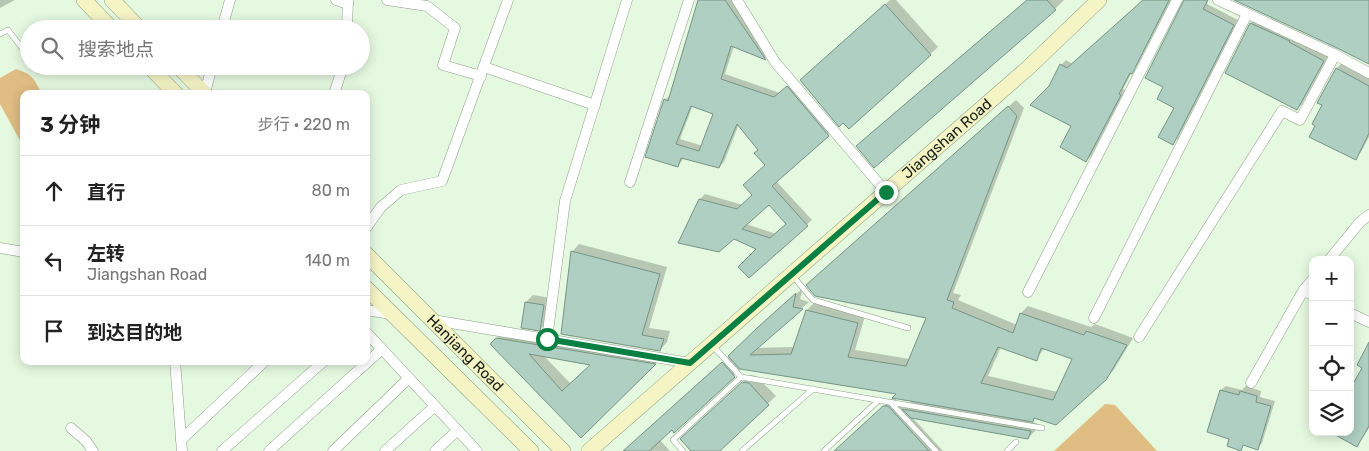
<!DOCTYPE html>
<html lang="zh">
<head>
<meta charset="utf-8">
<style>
  body { margin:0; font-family:Rubik,"Noto Sans SC",sans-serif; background:#f6f6f6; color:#222 }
  .controls { position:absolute; right:15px; bottom:15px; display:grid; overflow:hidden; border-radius:10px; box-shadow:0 2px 12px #0003 }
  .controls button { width:45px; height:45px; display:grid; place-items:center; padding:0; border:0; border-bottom:1px solid #e0e0e0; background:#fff; color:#222; font:25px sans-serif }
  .stop { position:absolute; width:15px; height:15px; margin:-11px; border:4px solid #0b8043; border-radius:50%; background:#fff }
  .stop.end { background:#0b8043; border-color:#fff; box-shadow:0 1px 5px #0008 }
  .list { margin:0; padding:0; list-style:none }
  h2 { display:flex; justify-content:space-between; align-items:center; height:65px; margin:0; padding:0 20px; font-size:21px }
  h2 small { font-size:16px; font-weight:400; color:#767676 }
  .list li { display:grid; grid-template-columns:32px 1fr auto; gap:15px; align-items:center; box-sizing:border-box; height:70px; padding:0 20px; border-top:1px solid #e0e0e0 }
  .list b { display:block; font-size:19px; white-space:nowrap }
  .list p { margin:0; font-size:16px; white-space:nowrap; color:#767676 }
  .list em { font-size:16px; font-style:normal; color:#767676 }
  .icon { flex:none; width:28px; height:28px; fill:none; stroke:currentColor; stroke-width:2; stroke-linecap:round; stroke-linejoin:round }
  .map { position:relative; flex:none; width:1369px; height:451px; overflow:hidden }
  .search { position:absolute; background:#fff; box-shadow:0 2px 12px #0003; left:20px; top:20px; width:350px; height:55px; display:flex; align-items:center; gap:12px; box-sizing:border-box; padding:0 18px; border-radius:28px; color:#767676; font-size:19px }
  .panel { position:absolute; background:#fff; box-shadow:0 2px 12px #0003; left:20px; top:90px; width:350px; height:275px; border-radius:10px }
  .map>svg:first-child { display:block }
</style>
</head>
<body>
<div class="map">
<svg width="1369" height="451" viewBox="0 0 1369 451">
  <rect width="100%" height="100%" fill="#e5f9e0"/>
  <g fill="#dfbd83">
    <path d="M16,69C33,74 34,79 42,94H24V148L0,104V78Z"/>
    <polygon points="1105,404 1115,405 1157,451 1054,451"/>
  </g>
  <g fill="#0003" fill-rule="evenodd">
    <polygon points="0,0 15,0 0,8"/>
    <path d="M699,0H732L770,54L765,58L734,46L725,74L780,93L792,82L833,130L776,181L812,220L749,276L758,248L734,237L680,242L700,199L705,194L743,205L754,195L766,165L760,149L739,124L724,162L719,167L684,158L678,166L665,100L670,95ZM693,105L715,113L703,146L680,139ZM769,203L787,224L776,234L746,224Z"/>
    <polygon points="890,0 896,0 938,47 849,128 809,73"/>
    <polygon points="1027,0 1064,0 1055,9 858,146 871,133"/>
    <polygon points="1141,0 1171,0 1136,67 1132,72 1123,89 1125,90 1091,156 1086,161 1072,125 1050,87 1061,65 1066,60 1073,64 1143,1"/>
    <polygon points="1185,0 1208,0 1207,4 1238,20 1178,138 1173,143"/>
    <polygon points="1256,18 1328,56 1302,104 1297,109 1227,72 1251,23"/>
    <polygon points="1343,62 1369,76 1369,137 1361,152 1355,159 1316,125 1323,105 1319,102 1337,68"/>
    <path d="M1016,100L1024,108L953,293L961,295L958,300L1017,325L1021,313L1028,306L1091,327L1095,324L1133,338L1113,371L1105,379L1035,418L1031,422L1037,423L1036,430L1028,438L912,417L943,451H835L892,399L894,397L904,409L913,400L898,393L742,368L674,431L672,429L660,440L670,451H624L730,356L766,320L803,288L800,299L809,302L757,348L795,347L807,310L814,303L865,316L855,350L910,359L928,317L815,278ZM1001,347L1036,359L1045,348L1074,358L1058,392L988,376Z"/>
    <polygon points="579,244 667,267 649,328 670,331 667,342 660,350 562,333 572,252"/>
    <polygon points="533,295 551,298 547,322 540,330 526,302"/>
    <path d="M505,331L662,357L581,436L491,344ZM544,356L593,364L571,384Z"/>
    <polygon points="1369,343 1369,428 1357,446 1350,432 1350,386 1352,384 1354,385 1363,367"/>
    <polygon points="751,375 756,376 776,396 718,451 693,451 689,432"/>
    <polygon points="1226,386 1242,390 1246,386 1261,391 1260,397 1275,401 1262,443 1257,448 1221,390"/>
  </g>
  <g fill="#afcfc2" stroke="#769487" fill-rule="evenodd">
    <path d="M698,0H725L766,60L731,46L721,79L774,97L787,86L829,136L772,186L808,226L749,278L738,267L756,249L734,239L719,252L678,243L699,199L737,209L752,195L743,185L765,165L754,153L758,150L737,124L719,168L681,158L678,167L645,157L664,99L668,101ZM691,106L713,114L699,151L676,144ZM769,205L786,224L770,238L742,229Z"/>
    <polygon points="1027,0 1047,0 1056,10 874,168 856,146"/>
    <polygon points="1143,0 1169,0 1132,74 1130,73 1119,94 1121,95 1086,162 1060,147 1071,126 1030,105 1049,86 1060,64 1067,68"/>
    <polygon points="1184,0 1208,0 1203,9 1234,25 1173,145 1158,137 1174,108 1157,99 1163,87 1145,78"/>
    <polygon points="1234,0 1369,0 1369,64 1335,47"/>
    <polygon points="885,4 931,55 849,129 843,123 839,127 800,80"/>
    <polygon points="1250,23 1290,41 1289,42 1324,61 1297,110 1225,73"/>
    <polygon points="1336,68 1369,86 1369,133 1356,160 1309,137 1315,126 1312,124 1322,105 1317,103"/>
    <path d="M1008,106L1017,116L947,300L954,302L952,308L1013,333L1020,313L1084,335L1086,331L1127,345L1106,380L1056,425L1034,418L1033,422L892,398L896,394L740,369L728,356L757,328L796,293L793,307L803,309L750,355L791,354L806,310L858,323L848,357L906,366L926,318L815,296L806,285ZM998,347L1037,361L1041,348L1072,359L1053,400L981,383Z"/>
    <polygon points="571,251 660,274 642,335 664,339 660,351 561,334"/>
    <polygon points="525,302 544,305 540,331 521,328"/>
    <path d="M496,338L656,364L581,438L490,344ZM529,354L590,365L562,391Z"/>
    <polygon points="1369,342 1369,426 1357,447 1330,432 1350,432 1350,389 1362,368 1357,365"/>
    <polygon points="722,362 735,377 674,433 672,430 649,451 623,451"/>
    <polygon points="742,382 749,383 769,405 720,451 691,451 680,439"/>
    <polygon points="1220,390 1239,395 1240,391 1257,396 1256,402 1271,406 1258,450 1243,445 1241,451 1227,446 1229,439 1207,432"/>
    <polygon points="883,406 888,406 929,451 834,451"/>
    <polygon points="902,409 1031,431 1028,439 911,418"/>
  </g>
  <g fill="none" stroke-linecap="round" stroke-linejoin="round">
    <defs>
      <g id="lane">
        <polyline points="0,34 8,30 29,57"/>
        <polyline points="36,66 39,71 53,70 58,66"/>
        <polyline points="792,275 813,300 908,328"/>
        <polyline points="713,346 741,377"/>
        <polyline points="891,403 936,451"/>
        <polyline points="683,451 673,440 741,377 1042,428"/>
        <polyline points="742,451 813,389"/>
        <polyline points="824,451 879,400"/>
        <polyline points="1007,451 1016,442"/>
      </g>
      <g id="street">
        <polyline points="336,0 348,4"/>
        <polyline points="387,0 427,6 455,28 443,65 481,76"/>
        <polyline points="737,0 775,62 886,192"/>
        <polyline points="1218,0 1332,53 1369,73"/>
        <polyline points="222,29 230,0"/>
        <polyline points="347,29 348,0"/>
        <polyline points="484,67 595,105"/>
        <polyline points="205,93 212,66"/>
        <polyline points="334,94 343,66"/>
        <polyline points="630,182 689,0"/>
        <polyline points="366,228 381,207 401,190 442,181 508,0"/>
        <polyline points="0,248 24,252"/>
        <polyline points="1329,260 1360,222 1369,215"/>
        <polyline points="1303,291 1313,279"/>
        <polyline points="1028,292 1177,0"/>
        <polyline points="366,310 391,314"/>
        <polyline points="1350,313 1369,322"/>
        <polyline points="1094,318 1247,14"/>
        <polyline points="433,320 690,363"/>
        <polyline points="366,332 477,451"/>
        <polyline points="1139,337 1282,111 1300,120 1335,55"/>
        <polyline points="547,339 565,201 627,0"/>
        <polyline points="175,361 182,451"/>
        <polyline points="1251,383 1303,291 1313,295"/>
        <polyline points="71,428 86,441 93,451"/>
        <polyline points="181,440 265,361"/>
        <polyline points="222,451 324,361"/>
        <polyline points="269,451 382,349"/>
        <polyline points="333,451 409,378"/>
        <polyline points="385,451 435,406"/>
        <polyline points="435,451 458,430"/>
      </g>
      <g id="secondary">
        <polyline points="84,0 112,29"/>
        <polyline points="112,0 140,29"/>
        <polyline points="149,66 176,94"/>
        <polyline points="178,66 205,94"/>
        <path id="s1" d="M366,254L563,451"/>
        <polyline points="366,288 531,451"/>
        <path id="s2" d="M589,451L1029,67L1099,0"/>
      </g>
    </defs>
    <use href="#lane" stroke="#8d9f88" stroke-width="6"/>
    <use href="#street" stroke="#8d9f88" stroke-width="11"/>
    <use href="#secondary" stroke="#8d9f88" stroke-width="16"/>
    <use href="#lane" stroke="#fff" stroke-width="5"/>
    <use href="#street" stroke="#fff" stroke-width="10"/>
    <use href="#secondary" stroke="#f4f4c5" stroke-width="15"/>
  </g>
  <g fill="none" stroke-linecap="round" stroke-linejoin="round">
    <polyline stroke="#0b8043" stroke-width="6" points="547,339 690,363 886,192"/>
  </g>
  <g text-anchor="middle" stroke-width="4" stroke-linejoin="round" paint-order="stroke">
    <g font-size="15" fill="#181f16" stroke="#fff">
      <text dy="5" stroke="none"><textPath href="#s2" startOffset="475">Jiangshan Road</textPath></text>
      <text dy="5" stroke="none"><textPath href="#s1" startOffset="140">Hanjiang Road</textPath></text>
    </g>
  </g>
</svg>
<div class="controls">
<button>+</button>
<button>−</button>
<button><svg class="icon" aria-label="locate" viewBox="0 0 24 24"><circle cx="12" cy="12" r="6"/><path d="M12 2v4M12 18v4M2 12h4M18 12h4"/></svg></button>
<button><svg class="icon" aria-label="layers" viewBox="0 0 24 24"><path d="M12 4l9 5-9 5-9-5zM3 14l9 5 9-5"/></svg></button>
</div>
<div class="stop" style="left:547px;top:339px"></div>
<div class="stop end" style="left:886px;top:192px"></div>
<div class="search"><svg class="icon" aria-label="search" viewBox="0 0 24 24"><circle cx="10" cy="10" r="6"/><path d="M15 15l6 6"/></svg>搜索地点</div>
<section class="panel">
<h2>3 分钟<small>步行 · 220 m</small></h2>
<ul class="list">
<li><svg class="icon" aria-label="ahead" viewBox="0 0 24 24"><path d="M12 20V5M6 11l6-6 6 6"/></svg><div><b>直行</b></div><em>80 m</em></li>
<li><svg class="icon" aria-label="left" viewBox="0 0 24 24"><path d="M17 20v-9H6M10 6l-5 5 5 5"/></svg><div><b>左转</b><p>Jiangshan Road</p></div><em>140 m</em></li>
<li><svg class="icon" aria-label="arrive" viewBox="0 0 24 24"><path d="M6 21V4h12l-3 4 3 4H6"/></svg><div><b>到达目的地</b></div></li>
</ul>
</section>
</div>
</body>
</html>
